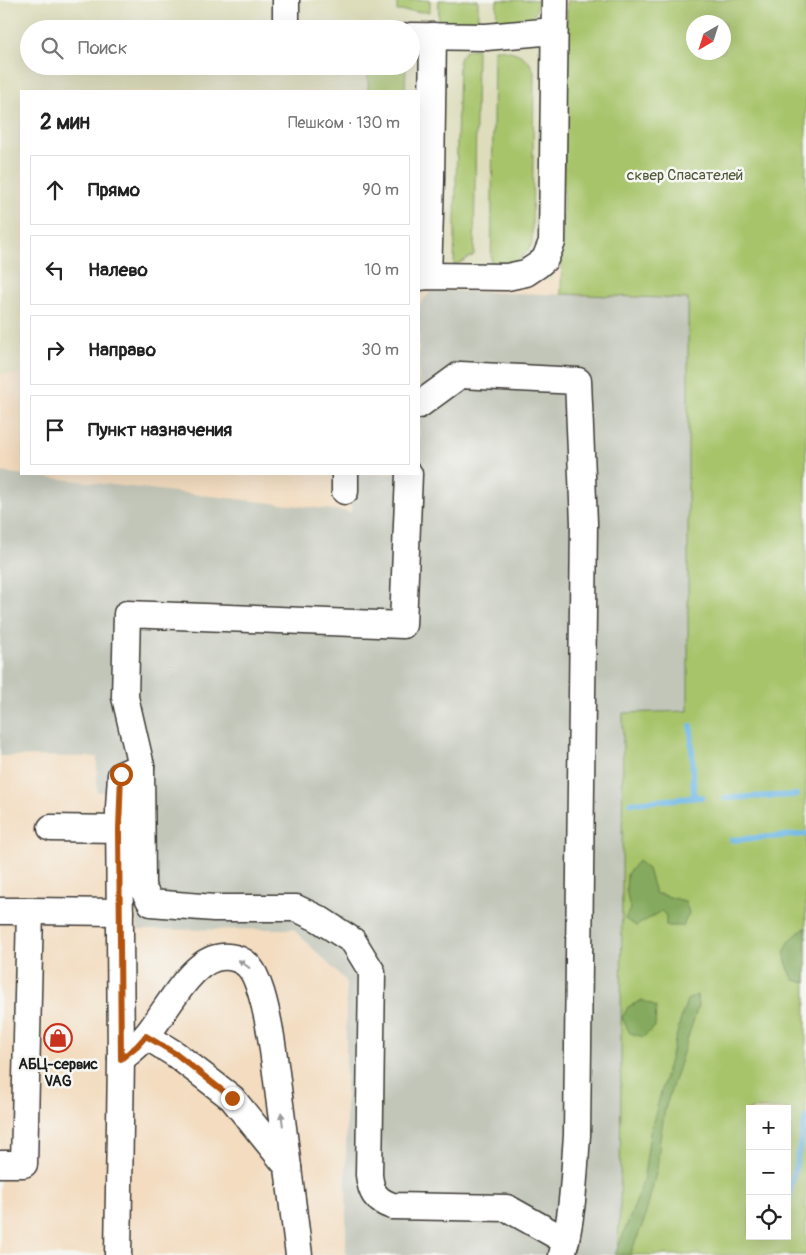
<!DOCTYPE html>
<html lang="ru">
<head>
<meta charset="utf-8">
<style>
  body { margin:0; font-family:Pangolin,sans-serif; background:#f6f6f6; color:#222 }
  .controls { position:absolute; right:15px; bottom:15px; display:grid; overflow:hidden; border-radius:0px; box-shadow:0 5px 20px #0002 }
  .controls button { width:45px; height:45px; display:grid; place-items:center; padding:0; border:0; border-bottom:1px solid #e0e0e0; background:#fff; color:#222; font:25px sans-serif }
  .compass { position:absolute; left:686px; top:15px; width:45px; height:45px; border-radius:50%; background:#fff; box-shadow:0 5px 20px #0002; rotate:219deg }
  .stop { position:absolute; width:15px; height:15px; margin:-11px; border:4px solid #b45309; border-radius:50%; background:#fff }
  .stop.end { background:#b45309; border-color:#fff; box-shadow:0 1px 5px #0008 }
  .list { margin:0; padding:0; list-style:none }
  h2 { display:flex; justify-content:space-between; align-items:center; height:65px; margin:0; padding:0 20px; font-size:21px }
  h2 small { font-size:16px; font-weight:400; color:#767676 }
  .list li { display:grid; grid-template-columns:32px 1fr auto; gap:15px; align-items:center; box-sizing:border-box; height:70px; margin:0 10px 10px; padding:0 10px; border:1px solid #e0e0e0; border-radius:0px }
  .list b { display:block; font-size:19px; white-space:nowrap }
  .list em { font-size:16px; font-style:normal; color:#767676 }
  .icon { flex:none; width:28px; height:28px; fill:none; stroke:currentColor; stroke-width:2; stroke-linecap:round; stroke-linejoin:round }
  .map { position:relative; flex:none; width:806px; height:1255px; overflow:hidden }
  .search { position:absolute; background:#fff; box-shadow:0 5px 20px #0002; left:20px; top:20px; width:400px; height:55px; display:flex; align-items:center; gap:12px; box-sizing:border-box; padding:0 18px; border-radius:28px; color:#767676; font-size:19px }
  .panel { position:absolute; background:#fff; box-shadow:0 5px 20px #0002; left:20px; top:90px; width:400px; height:385px; border-radius:0px }
  .map>svg:first-child { display:block }
</style>
</head>
<body>
<div class="map">
<svg width="806" height="1255" viewBox="0 0 806 1255">
  <rect width="100%" height="100%" fill="#f6f6f2"/>
  <filter id="ink" filterUnits="userSpaceOnUse"><feTurbulence type="fractalNoise" baseFrequency=".02" numOctaves="2"/><feDisplacementMap in="SourceGraphic" scale="10" xChannelSelector="R" yChannelSelector="G"/><feConvolveMatrix kernelMatrix="1 2 1 2 8 2 1 2 1" color-interpolation-filters="sRGB"/></filter>
  <filter id="wash" filterUnits="userSpaceOnUse"><feTurbulence type="fractalNoise" baseFrequency=".0096" numOctaves="4" result="noise"/><feDisplacementMap in="SourceGraphic" scale="20" xChannelSelector="R" yChannelSelector="G"/><feGaussianBlur stdDeviation="1.12" result="paint"/><feColorMatrix in="noise" values="0 0 0 0 0 0 0 0 0 0 0 0 0 0 0 0 0 1.4 0 .05"/><feComposite in="paint" operator="in"/></filter>
  <g filter="url(#wash)">
    <rect width="100%" height="100%" fill="#f3dcbf"/>
    <path fill="#ddddbc" fill-rule="evenodd" d="M0,0H549L554,280L419,278V91H21V374H0ZM29,29H411V66H29Z"/>
    <polygon fill="#c2c6b9" points="432,290 688,299 688,712 623,714 620,1209 617,1255 346,1255 346,981 293,929 138,930 136,911 133,824 130,792 97,792 97,757 0,756 0,472 351,512 351,474 419,474 419,305"/>
    <g fill="#a7c46b" stroke="#627044" fill-rule="evenodd">
      <polygon points="397,0 430,0 430,12 397,11"/>
      <polygon points="439,0 478,0 478,29 438,27"/>
      <path d="M497,0H538C538,9 534,15 529,22L496,28Z"/>
      <path d="M567,0H806V1255H617L620,1209L623,713L688,711V299L561,294ZM694,22H724V52H694ZM750,1109H787V1236H750Z"/>
      <polygon points="477,49 474,255 454,266 459,59 466,50"/>
      <path d="M494,49C504,49 520,52 528,61C530,63 532,68 534,71L532,244C521,263 511,263 491,270Z"/>
      <polygon points="368,66 406,66 405,91 368,91"/>
    </g>
    <g fill="#85aa5f" stroke="#50633e">
      <polygon points="638,861 648,869 655,893 685,901 689,913 683,926 666,926 666,916 662,911 636,926 625,919 630,909 626,889 627,874"/>
      <path d="M806,927V983L794,980C780,953 781,945 806,927Z"/>
      <polygon points="697,995 698,1006 665,1109 660,1139 657,1169 644,1221 630,1255 615,1255 638,1197 644,1176 650,1133 682,1015 687,1000"/>
      <polygon points="642,1000 656,1007 655,1027 643,1037 630,1033 622,1018 628,1007"/>
    </g>
    <g fill="none" stroke-linecap="round" stroke-linejoin="round">
      <g stroke="#6eb8e6" stroke-width="6">
        <polyline points="691,726 694,797"/>
        <polyline points="725,798 797,795"/>
        <polyline points="631,803 702,797"/>
        <polyline points="732,840 806,834"/>
        <polyline points="787,1205 806,1117"/>
        <polyline points="780,1237 781,1236"/>
      </g>
    </g>
  </g>
  <g filter="url(#ink)">
    <g fill="none" stroke-linecap="round" stroke-linejoin="round">
      <defs>
        <g id="minor">
          <polyline points="286,29 286,0"/>
          <polyline points="411,36 486,37 554,31"/>
          <polyline points="428,276 431,180 433,36"/>
          <polyline points="419,277 428,276 507,277 526,273 538,265 545,259 552,242 555,0"/>
          <path d="M419,405L460,375L578,381L584,523L577,1135C574,1175 573,1217 562,1255"/>
          <polyline points="345,474 345,491"/>
          <path d="M409,474L403,625L127,614L125,697L141,766L142,887L151,903L214,908H296L319,919L353,941L372,972L369,1175C371,1192 375,1200 392,1206L507,1208L566,1241"/>
          <polyline points="51,828 119,829"/>
          <polyline points="0,911 30,911 24,1164 0,1164"/>
          <polyline points="30,911 120,912"/>
          <polyline points="146,1036 175,1054 232,1098 288,1167"/>
          <path d="M121,1059C130,1052 139,1045 146,1036C164,1015 188,965 216,958C228,955 243,958 250,968C256,975 258,984 261,992C272,1029 275,1067 280,1104C286,1155 293,1205 299,1255"/>
          <polyline points="118,1255 121,1059 119,808 121,775 141,766"/>
        </g>
      </defs>
      <use href="#minor" stroke="#3c3934" stroke-width="29"/>
      <use href="#minor" stroke="#fff" stroke-width="26"/>
    </g>
    <defs><path id="oneway-solid" d="M-6-.8H1V-3.2L6.5 0L1 3.2V.8H-6Z" transform="scale(1.25)"/></defs>
    <g fill="#999">
      <use href="#oneway-solid" transform="translate(244 964) rotate(-144)"/>
      <use href="#oneway-solid" transform="translate(282 1119) rotate(-97)"/>
    </g>
  </g>
  <g fill="none" stroke-linecap="round" stroke-linejoin="round" filter="url(#ink)">
    <polyline stroke="#b45309" stroke-width="6" points="121,774 119,829 121,1059 137,1046 146,1036 176,1054 232,1098"/>
  </g>
  <defs>
    <symbol id="shop-ring" viewBox="-11 -11 22 22"><circle r="9.5" fill="#f6f6f2" stroke="#c8321e" stroke-width="1.5"/><path d="M-5-2.5h2.3a2.7 3.5 0 0 1 5.4 0H5L5.5 6h-11ZM-1.5-2.5h3a1.5 2.3 0 0 0-3 0Z" fill="#c8321e"/></symbol>
  </defs>
  <g fill-rule="evenodd">
    <use href="#shop-ring" x="42" y="1022" width="32" height="32"/>
  </g>
  <g text-anchor="middle" stroke-width="5" stroke-linejoin="round" paint-order="stroke">
    <g font-size="15" fill="#4d5738" stroke="#f6f6f2">
      <text x="685" y="180">cквер Спасателей</text>
    </g>
    <g font-size="15" font-weight="bold" fill="#1c1c1c" stroke="#f6f6f2">
      <text x="58" y="1069">АБЦ-сервис<tspan x="58" dy="17">VAG</tspan></text>
    </g>
  </g>
</svg>
<div class="controls">
<button>+</button>
<button>−</button>
<button><svg class="icon" aria-label="locate" viewBox="0 0 24 24"><circle cx="12" cy="12" r="6"/><path d="M12 2v4M12 18v4M2 12h4M18 12h4"/></svg></button>
</div>
<svg class="compass" viewBox="-18 -18 36 36"><path d="M0-13l5 13h-10z" fill="#e53935"/><path d="M0 13l5-13h-10z" fill="#767676"/></svg>
<div class="stop" style="left:121px;top:774px"></div>
<div class="stop end" style="left:232px;top:1098px"></div>
<div class="search"><svg class="icon" aria-label="search" viewBox="0 0 24 24"><circle cx="10" cy="10" r="6"/><path d="M15 15l6 6"/></svg>Поиск</div>
<section class="panel">
<h2>2 мин<small>Пешком · 130 m</small></h2>
<ul class="list">
<li><svg class="icon" aria-label="ahead" viewBox="0 0 24 24"><path d="M12 20V5M6 11l6-6 6 6"/></svg><div><b>Прямо</b></div><em>90 m</em></li>
<li><svg class="icon" aria-label="left" viewBox="0 0 24 24"><path d="M17 20v-9H6M10 6l-5 5 5 5"/></svg><div><b>Налево</b></div><em>10 m</em></li>
<li><svg class="icon" aria-label="right" viewBox="0 0 24 24"><path d="M7 20v-9h11M14 6l5 5-5 5"/></svg><div><b>Направо</b></div><em>30 m</em></li>
<li><svg class="icon" aria-label="arrive" viewBox="0 0 24 24"><path d="M6 21V4h12l-3 4 3 4H6"/></svg><div><b>Пункт назначения</b></div></li>
</ul>
</section>
</div>
</body>
</html>
